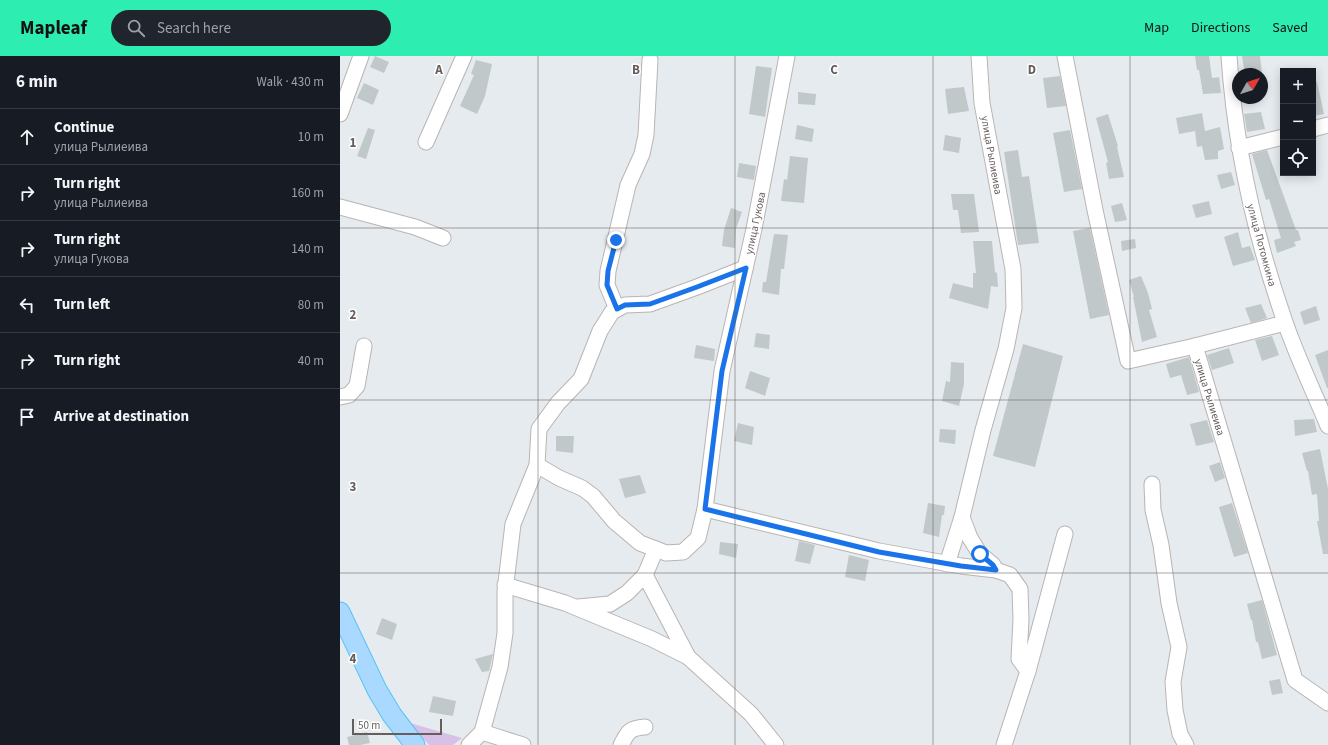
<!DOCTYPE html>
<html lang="en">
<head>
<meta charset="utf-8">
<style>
  body { margin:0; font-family:"Source Sans 3",sans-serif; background:#20242c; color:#f1f3f6 }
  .controls { position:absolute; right:12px; top:12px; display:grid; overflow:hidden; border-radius:0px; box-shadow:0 2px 10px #0003 }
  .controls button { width:36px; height:36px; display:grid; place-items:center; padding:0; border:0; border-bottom:1px solid #363941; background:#171b24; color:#f1f3f6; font:20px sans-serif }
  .compass { position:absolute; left:892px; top:12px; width:36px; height:36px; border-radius:50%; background:#171b24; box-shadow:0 2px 10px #0003; rotate:51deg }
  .scale { position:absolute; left:12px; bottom:10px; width:90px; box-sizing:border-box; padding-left:4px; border:2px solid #665e5c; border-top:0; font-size:11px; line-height:14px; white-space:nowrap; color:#665e5c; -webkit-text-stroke:3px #fff; paint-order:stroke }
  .stop { position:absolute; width:12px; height:12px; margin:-9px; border:3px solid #1a73e8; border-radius:50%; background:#fff }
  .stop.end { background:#1a73e8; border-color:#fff; box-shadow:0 1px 4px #0008 }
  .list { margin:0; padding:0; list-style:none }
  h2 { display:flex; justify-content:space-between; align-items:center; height:52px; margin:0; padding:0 16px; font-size:17px }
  h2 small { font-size:13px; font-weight:400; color:#9ea1a6 }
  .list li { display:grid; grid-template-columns:26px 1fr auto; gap:12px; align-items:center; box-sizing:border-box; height:56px; padding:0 16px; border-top:1px solid #363941 }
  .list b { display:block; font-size:15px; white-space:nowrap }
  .list p { margin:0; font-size:13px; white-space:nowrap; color:#9ea1a6 }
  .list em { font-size:13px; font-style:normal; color:#9ea1a6 }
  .icon { flex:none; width:22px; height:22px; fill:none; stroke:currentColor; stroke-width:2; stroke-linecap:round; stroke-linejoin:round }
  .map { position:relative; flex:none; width:988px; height:689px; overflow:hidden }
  header { display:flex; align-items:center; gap:24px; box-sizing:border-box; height:56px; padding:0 20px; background:#2dedb0; color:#111 }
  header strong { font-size:19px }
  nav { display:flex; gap:22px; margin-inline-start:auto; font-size:14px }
  .search { width:280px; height:36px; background:#20242c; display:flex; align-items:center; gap:10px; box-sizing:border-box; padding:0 14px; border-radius:22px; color:#9ea1a6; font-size:15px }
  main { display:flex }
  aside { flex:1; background:#171b24 }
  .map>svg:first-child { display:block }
</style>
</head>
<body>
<header>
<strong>Mapleaf</strong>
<div class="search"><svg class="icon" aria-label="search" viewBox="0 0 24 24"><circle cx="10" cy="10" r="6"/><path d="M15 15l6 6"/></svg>Search here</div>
<nav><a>Map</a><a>Directions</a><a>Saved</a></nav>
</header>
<main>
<aside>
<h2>6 min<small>Walk · 430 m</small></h2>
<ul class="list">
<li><svg class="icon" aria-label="ahead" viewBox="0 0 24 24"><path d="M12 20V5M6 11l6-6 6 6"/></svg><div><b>Continue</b><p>улица Рылиеива</p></div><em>10 m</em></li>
<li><svg class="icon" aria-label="right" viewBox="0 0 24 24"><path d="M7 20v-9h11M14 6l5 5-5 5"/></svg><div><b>Turn right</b><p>улица Рылиеива</p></div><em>160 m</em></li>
<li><svg class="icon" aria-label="right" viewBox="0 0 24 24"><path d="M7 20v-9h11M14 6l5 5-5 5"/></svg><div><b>Turn right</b><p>улица Гукова</p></div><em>140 m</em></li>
<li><svg class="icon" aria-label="left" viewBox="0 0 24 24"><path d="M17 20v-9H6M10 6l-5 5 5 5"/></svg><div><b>Turn left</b></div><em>80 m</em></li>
<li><svg class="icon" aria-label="right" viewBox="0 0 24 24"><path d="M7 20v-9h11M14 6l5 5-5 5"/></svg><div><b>Turn right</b></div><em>40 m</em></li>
<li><svg class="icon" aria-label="arrive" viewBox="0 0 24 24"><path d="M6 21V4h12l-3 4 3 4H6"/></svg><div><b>Arrive at destination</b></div></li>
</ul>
</aside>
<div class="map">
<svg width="988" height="689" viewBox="0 0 988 689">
  <rect width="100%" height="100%" fill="#e5ebef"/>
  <polygon fill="#d8c1e7" points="70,667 122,682 113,689 89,689"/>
  <g fill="#c1c8ca">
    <polygon points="35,0 49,6 44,17 30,11"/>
    <polygon points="855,0 869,0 872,22 879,21 881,37 863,38 859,14 857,14"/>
    <polygon points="902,0 920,0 922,18 905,18"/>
    <polygon points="136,4 152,8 145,40 137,58 120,50 134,19 131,18"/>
    <polygon points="416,10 432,12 425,61 409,58"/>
    <polygon points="720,20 726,50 707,52 703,22"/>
    <polygon points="973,26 977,26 984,58 973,60"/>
    <polygon points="24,27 39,34 33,49 17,42"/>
    <polygon points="624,31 629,55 608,58 605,33"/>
    <polygon points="458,36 476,38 475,49 458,48"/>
    <polygon points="921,56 925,73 907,76 904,58"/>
    <polygon points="862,57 865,75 880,71 884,93 878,95 878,103 865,104 862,90 857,91 855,75 839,78 836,62"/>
    <polygon points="768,58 778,90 777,91 784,121 769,123 766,107 768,106 756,62"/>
    <polygon points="457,69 474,73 472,86 455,83"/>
    <polygon points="28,72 35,74 26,103 17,100"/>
    <polygon points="730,74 742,133 724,136 713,77"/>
    <polygon points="605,79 621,82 619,97 603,94"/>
    <polygon points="678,94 682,121 689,120 699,187 678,189 664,96"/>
    <polygon points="927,94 956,174 958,174 961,184 954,186 956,190 937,197 934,184 941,182 929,143 926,144 912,98"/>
    <polygon points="450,100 468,102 464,147 441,145 444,123 447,124"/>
    <polygon points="399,107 416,110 414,124 397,121"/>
    <polygon points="891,116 895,129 881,133 877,119"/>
    <polygon points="611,138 634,138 639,176 621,177 618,154 613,154"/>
    <polygon points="869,145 872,158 856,162 852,149"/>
    <polygon points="782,147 787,164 775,166 771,150"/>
    <polygon points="391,152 402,156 396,173 395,192 382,190 384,174"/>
    <polygon points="750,172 769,259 750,263 733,175"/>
    <polygon points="898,176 902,192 910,190 915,204 893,210 884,181"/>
    <polygon points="434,178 448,179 444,213 441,213 439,239 422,236 423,226 426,226"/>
    <polygon points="795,183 796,192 782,195 781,185"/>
    <polygon points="633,185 652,185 655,216 657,217 658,231 651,230 648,253 609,242 613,227 633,232 633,217 636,217"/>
    <polygon points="801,220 808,237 812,253 809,254 817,281 802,286 793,241 794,241 789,224"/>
    <polygon points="921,248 927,262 911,267 905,252"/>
    <polygon points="976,250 980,264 964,269 960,256"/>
    <polygon points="416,277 430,279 429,293 414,291"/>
    <polygon points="932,280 939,299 922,305 915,284"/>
    <polygon points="683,288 723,300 695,411 653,400"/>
    <polygon points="356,289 375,293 374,305 354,302"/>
    <polygon points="889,292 894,307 872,314 867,299"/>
    <polygon points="988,294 988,332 987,332 975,299"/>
    <polygon points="849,301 859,336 847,339 841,319 830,322 826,308"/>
    <polygon points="611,306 624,307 624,328 619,350 602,345 606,325 610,326"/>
    <polygon points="410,315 430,322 425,340 405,332"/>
    <polygon points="974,363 977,376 955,380 954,364"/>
    <polygon points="867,364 874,386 856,390 850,368"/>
    <polygon points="398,367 414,371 412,389 394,385"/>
    <polygon points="600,373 616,374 615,388 599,386"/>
    <polygon points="216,380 234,380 233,397 216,395"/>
    <polygon points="980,393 988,433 988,498 983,498 977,465 979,465 977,438 972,439 968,415 967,415 962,397"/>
    <polygon points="880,406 885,422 875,426 869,410"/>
    <polygon points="300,419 306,437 285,442 279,423"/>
    <polygon points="588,447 605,450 604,459 602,459 599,481 583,477"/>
    <polygon points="892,447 908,497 894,501 879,451"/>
    <polygon points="459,485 475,489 470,508 455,505"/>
    <polygon points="380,486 398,488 396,502 379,498"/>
    <polygon points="509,499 529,504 525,525 505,521"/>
    <polygon points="922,544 937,599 922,603 918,586 916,586 912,564 911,564 907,548"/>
    <polygon points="42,562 57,568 52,584 36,578"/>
    <polygon points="153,598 149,615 142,616 135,603"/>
    <polygon points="940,623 943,637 932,639 929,625"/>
    <polygon points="93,640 116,645 113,660 89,656"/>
    <polygon points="27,676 30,687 20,689 9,689 7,681"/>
  </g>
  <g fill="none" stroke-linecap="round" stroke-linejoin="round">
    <defs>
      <g id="minor">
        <polyline points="725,0 755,154 788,305 855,290 955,624 988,647"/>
        <path d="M889,0C895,92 915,180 945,266C957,301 974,336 988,370"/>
        <polyline points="0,58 21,0"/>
        <polyline points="973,73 988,69"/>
        <polyline points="86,86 124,0"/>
        <polyline points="899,92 943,81"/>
        <polyline points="0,151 75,171 103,182"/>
        <polyline points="277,253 267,229 268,215 288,129 302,98 306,79 310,4"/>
        <polyline points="855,290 945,267"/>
        <polyline points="0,341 9,339 17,330 24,290"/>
        <polyline points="197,409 219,422 242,432 253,440 274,465 300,487 326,497 343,496 358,482 365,453 382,315 414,173 447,0"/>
        <polyline points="812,428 813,454 821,489 829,547 839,591 833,626 835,654 840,678 846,689"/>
        <polyline points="365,453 539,495 621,510 656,514 653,509 640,498 630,482 622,461 643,374 666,293 674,252 673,213 642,47 639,0"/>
        <polyline points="607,508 622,461"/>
        <polyline points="656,514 670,519 680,533 681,563 679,603 688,615"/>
        <polyline points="305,519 348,601"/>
        <polyline points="165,529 225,547 312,583 348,601 411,658 436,689"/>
        <polyline points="238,551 270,548 287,537 305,519 316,493"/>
        <polyline points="142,676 183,689"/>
        <polyline points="129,689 142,676 160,611 165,577 165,535 173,468 197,409 199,373 218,347 241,323 260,275 272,256 285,249 310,248 357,231 405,212"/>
        <path d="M281,689C288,675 290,672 305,671"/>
        <polyline points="664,689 688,615 725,478"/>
      </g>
      <polyline id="major" points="0,556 37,634 52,659 75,689"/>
    </defs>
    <use href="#minor" stroke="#bab4b2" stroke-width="17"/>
    <use href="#major" stroke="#58c2f5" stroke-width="21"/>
    <use href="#minor" stroke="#fff" stroke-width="15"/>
    <use href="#major" stroke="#aad9ff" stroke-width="19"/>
  </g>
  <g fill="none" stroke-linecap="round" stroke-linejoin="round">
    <polyline stroke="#1a73e8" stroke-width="5" points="276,184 268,215 267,229 277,253 285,249 310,248 357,231 406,212 382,315 365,453 539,496 621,510 656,514 653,509 640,498"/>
  </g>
  <path fill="none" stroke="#665e5c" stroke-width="1" stroke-opacity="0.55" d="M198,0V689M395,0V689M593,0V689M790,0V689M0,172H988M0,344H988M0,517H988"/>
  <g text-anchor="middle" stroke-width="3" stroke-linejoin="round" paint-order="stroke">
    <g font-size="11" fill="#665e5c" stroke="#fff">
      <text transform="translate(652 99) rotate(80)" y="4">улица Рылиеива</text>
      <text transform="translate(415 167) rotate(-78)" y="4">улица Гукова</text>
      <text transform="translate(922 189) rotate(75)" y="4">улица Потомкина</text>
      <text transform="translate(870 341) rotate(73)" y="4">улица Рылиеива</text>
    </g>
  </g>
  <g font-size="13" text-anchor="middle" font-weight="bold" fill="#665e5c" stroke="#fff" stroke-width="3" stroke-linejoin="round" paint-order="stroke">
    <text x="99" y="18">A</text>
    <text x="296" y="18">B</text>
    <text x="494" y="18">C</text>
    <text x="692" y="18">D</text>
    <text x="13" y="91">1</text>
    <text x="13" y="263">2</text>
    <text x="13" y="435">3</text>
    <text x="13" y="607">4</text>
  </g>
</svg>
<div class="controls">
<button>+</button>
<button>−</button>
<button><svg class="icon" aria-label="locate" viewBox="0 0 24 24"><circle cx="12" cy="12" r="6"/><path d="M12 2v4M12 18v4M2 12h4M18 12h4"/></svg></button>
</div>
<svg class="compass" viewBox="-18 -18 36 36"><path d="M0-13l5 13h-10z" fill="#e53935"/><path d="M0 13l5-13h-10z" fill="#9ea1a6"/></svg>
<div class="scale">50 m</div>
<div class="stop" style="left:640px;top:498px"></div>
<div class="stop end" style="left:276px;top:184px"></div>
</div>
</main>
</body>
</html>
